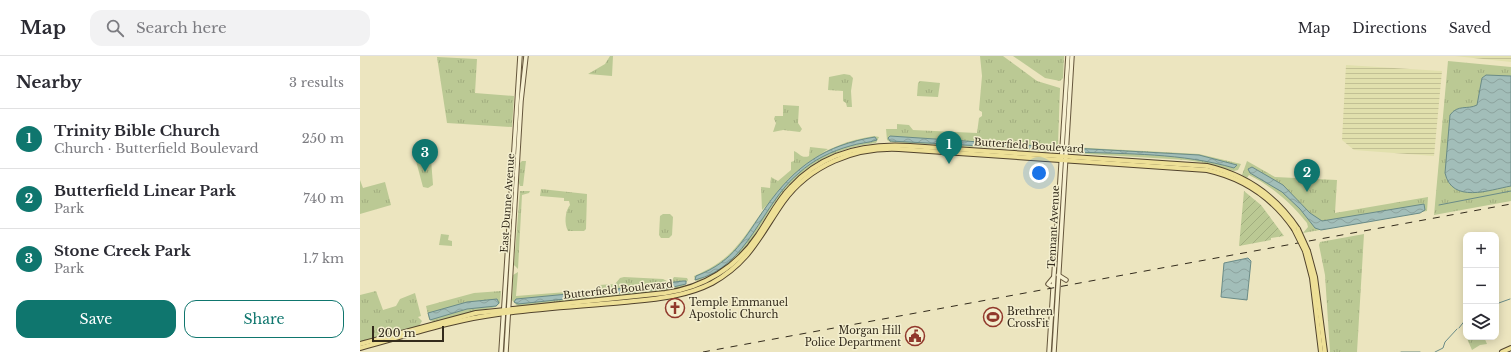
<!DOCTYPE html>
<html lang="en">
<head>
<meta charset="utf-8">
<style>
  body { margin:0; font-family:"Libre Baskerville",serif; background:#f2f2f3; color:#2b2b33 }
  .controls { position:absolute; right:12px; bottom:12px; display:grid; overflow:hidden; border-radius:8px; box-shadow:0 2px 10px #0003 }
  .controls button { width:36px; height:36px; display:grid; place-items:center; padding:0; border:0; border-bottom:1px solid #e1e1e2; background:#fff; color:#2b2b33; font:20px sans-serif }
  .scale { position:absolute; left:12px; bottom:10px; width:72px; box-sizing:border-box; padding-left:4px; border:2px solid #332b1c; border-top:0; font-size:11px; line-height:14px; white-space:nowrap; color:#332b1c; -webkit-text-stroke:3px #f3eece; paint-order:stroke }
  .you { position:absolute; left:679px; top:117px; width:14px; height:14px; margin:-10px; border:3px solid #fff; border-radius:50%; background:#1a73e8; box-shadow:0 0 0 6px #1a73e833 }
  .badge { display:grid; place-items:center; width:26px; height:26px; border-radius:50%; background:#0f766e; color:#fff; font-size:13px; font-weight:700 }
  .pin { position:absolute; translate:-50% -33px; filter:drop-shadow(0 1px 2px #0008) }
  .pin::after { content:''; position:absolute; top:21px; width:14px; height:12px; background:inherit; clip-path:polygon(0 0,100% 0,50% 100%) }
  .list { margin:0; padding:0; list-style:none }
  h2 { display:flex; justify-content:space-between; align-items:center; height:52px; margin:0; padding:0 16px; font-size:17px }
  h2 small { font-size:13px; font-weight:400; color:#7c7c81 }
  .list li { display:grid; grid-template-columns:26px 1fr auto; gap:12px; align-items:center; box-sizing:border-box; height:60px; padding:0 16px; border-top:1px solid #e1e1e2 }
  .list b { display:block; font-size:15px; white-space:nowrap }
  .list p { margin:0; font-size:13px; white-space:nowrap; color:#7c7c81 }
  .list em { font-size:13px; font-style:normal; color:#7c7c81 }
  .actions { display:flex; gap:8px; padding:12px 16px }
  .actions a { flex:1; padding:9px 0; border:1px solid #0f766e; border-radius:12px; text-align:center; font-size:14px; color:#0f766e }
  .actions .main { background:#0f766e; color:#fff }
  .icon { flex:none; width:22px; height:22px; fill:none; stroke:currentColor; stroke-width:2; stroke-linecap:round; stroke-linejoin:round }
  .map { position:relative; flex:none; width:1151px; height:296px; overflow:hidden }
  header { display:flex; align-items:center; gap:24px; box-sizing:border-box; height:56px; padding:0 20px; background:#fff; border-bottom:1px solid #e1e1e2 }
  header strong { font-size:19px }
  nav { display:flex; gap:22px; margin-inline-start:auto; font-size:14px }
  .search { width:280px; height:36px; background:#f2f2f3; display:flex; align-items:center; gap:10px; box-sizing:border-box; padding:0 14px; border-radius:12px; color:#7c7c81; font-size:15px }
  main { display:flex }
  aside { flex:1; background:#fff }
  .map>svg:first-child { display:block }
</style>
</head>
<body>
<header>
<strong>Map</strong>
<div class="search"><svg class="icon" aria-label="search" viewBox="0 0 24 24"><circle cx="10" cy="10" r="6"/><path d="M15 15l6 6"/></svg>Search here</div>
<nav><a>Map</a><a>Directions</a><a>Saved</a></nav>
</header>
<main>
<aside>
<h2>Nearby<small>3 results</small></h2>
<ul class="list">
<li><span class="badge">1</span><div><b>Trinity Bible Church</b><p>Church · Butterfield Boulevard</p></div><em>250 m</em></li>
<li><span class="badge">2</span><div><b>Butterfield Linear Park</b><p>Park</p></div><em>740 m</em></li>
<li><span class="badge">3</span><div><b>Stone Creek Park</b><p>Park</p></div><em>1.7 km</em></li>
</ul>
<div class="actions"><a class="main">Save</a><a>Share</a></div>
</aside>
<div class="map">
<svg width="1151" height="296" viewBox="0 0 1151 296">
  <defs>
    <pattern id="farmland-rules" width="6" height="5" patternUnits="userSpaceOnUse"><rect width="6" height="5" fill="#e1e0ad"/><path d="M0 2.5h6" fill="none" stroke="#c2c094"/></pattern>
    <pattern id="grass-tufts" width="24" height="20" patternUnits="userSpaceOnUse"><rect width="24" height="20" fill="#bbc994"/><path d="M3 7l-1-3M5 7V3M7 7l1-3M15 17l-1-3M17 17v-4M19 17l1-3" fill="none" stroke="#a1ad7f"/></pattern>
    <pattern id="garden-furrows" width="10" height="10" patternUnits="userSpaceOnUse"><rect width="10" height="10" fill="#bbc994"/><path d="M-1 1l2-2M0 10L10 0M9 11l2-2" fill="none" stroke="#a1ad7f"/></pattern>
    <pattern id="water-waves" width="16" height="10" patternUnits="userSpaceOnUse"><rect width="16" height="10" fill="#a2beb9"/><path d="M0 5q4-4 8 0t8 0" fill="none" stroke="#8ca39e"/></pattern>
  </defs>
  <rect width="100%" height="100%" fill="#ece5bf"/>
  <g fill="url(#farmland-rules)">
    <polygon points="1095,0 1151,0 1151,6"/>
    <polygon points="986,9 1082,15 1074,100 994,94 982,84"/>
  </g>
  <g fill="url(#grass-tufts)">
    <polygon points="250,0 253,0 252,20 228,18 245,8"/>
    <polygon points="620,0 643,0 677,25 700,32 698,89 596,84 698,90 693,96 530,86 527,84 526,73 537,73 537,68 549,69 553,74 617,77 619,62 622,60 622,56 619,54 622,20"/>
    <polygon points="653,0 704,0 703,22 700,25 685,22"/>
    <polygon points="77,1 117,3 115,37 154,40 152,71 87,67"/>
    <polygon points="1088,5 1151,11 1151,145 1074,159"/>
    <polygon points="484,18 490,19 493,22 491,35 492,51 487,51 486,47 483,45 483,35 468,34 469,21"/>
    <polygon points="560,25 580,27 578,41 557,40 558,27"/>
    <polygon points="423,49 439,50 438,67 442,73 440,76 423,74 413,76 416,67 414,63 415,60 423,60"/>
    <path d="M514,80L519,81L516,87C478,91 443,109 420,140C409,153 402,169 392,183C378,203 358,216 337,225L335,224L334,220C376,202 382,182 408,148L402,154L401,131L410,132L411,121L418,125L431,114V106L434,105V95C439,97 442,103 449,100L450,91L468,93L446,107C467,92 489,84 514,80Z"/>
    <polygon points="710,91 839,98 881,108 878,114 874,115 845,107 826,104 712,97"/>
    <polygon points="68,99 71,103 73,129 68,132 63,131 56,105 58,101"/>
    <polygon points="162,105 166,105 163,130 160,130 159,127 160,107"/>
    <path d="M887,105L915,121L977,124L975,157L1068,141L1067,155L943,177L948,171L947,167C930,146 913,131 889,119L887,122L882,119Z"/>
    <polygon points="0,124 3,132 25,126 31,149 0,158"/>
    <path d="M181,133L227,138L226,173L224,175H208C204,168 205,155 210,149L209,145H204V142L180,140Z"/>
    <polygon points="160,135 170,135 169,137 162,139 158,213 154,209"/>
    <polygon points="303,158 310,158 313,161 312,179 309,182 301,182 299,179 300,160"/>
    <polygon points="1004,178 997,296 970,296 965,219 959,189 960,186"/>
    <polygon points="158,216 156,240 283,230 239,234 239,229 255,228 260,222 264,221 303,223 309,226 312,224 314,221 327,222 328,224 322,232 311,235 157,250 152,244 153,219"/>
    <polygon points="16,235 23,254 36,250 40,243 55,237 61,260 58,261 62,265 59,270 0,286 0,239"/>
    <polygon points="141,235 140,247 136,251 107,257 73,266 69,263 66,250 114,237"/>
    <polygon points="1105,278 1106,278 1106,281 1124,281 1127,288 1120,289 1112,294"/>
  </g>
  <polygon fill="url(#garden-furrows)" points="884,135 901,149 924,180 911,182 911,184 879,190"/>
  <polygon fill="#bbc994" points="81,178 89,179 88,184 92,185 92,190 79,189"/>
  <g fill="url(#water-waves)" stroke="#6a8b87">
    <path d="M1126,19L1151,20V130C1129,134 1092,148 1085,117L1090,59C1098,48 1107,54 1117,49L1122,22Z"/>
    <polygon points="530,80 695,91 696,94 530,85 528,82"/>
    <path d="M515,81L517,84C508,87 499,87 490,90C472,95 453,104 439,117C401,148 389,211 335,224L336,220C375,205 384,182 406,151C435,110 465,89 515,81Z"/>
    <path d="M712,92L839,99L877,109L874,112C822,97 767,98 714,96Z"/>
    <polygon points="892,111 923,129 950,157 962,165 1064,148 1065,154 1060,157 961,174 955,172 940,153 922,136 890,117 888,113"/>
    <polygon points="888,202 891,205 887,244 861,241 864,207"/>
    <polygon points="323,225 326,225 326,228 309,232 158,248 154,246 156,243 239,235"/>
    <polygon points="137,243 139,247 136,250 107,253 70,264 68,257 107,246"/>
  </g>
  <g fill="none" stroke-linecap="round" stroke-linejoin="round">
    <g stroke="#6a8b87" stroke-width="1">
      <polyline points="1079,149 1151,135"/>
      <polyline points="1136,248 1150,243"/>
      <polyline points="1099,272 1106,263"/>
      <polyline points="1041,296 1060,296"/>
      <polyline points="1075,296 1083,292 1085,286 1097,273"/>
    </g>
    <defs>
      <g id="secondary">
        <polyline points="698,219 706,224"/>
        <polyline points="693,222 688,228 693,231"/>
        <polyline points="141,296 160,0"/>
        <polyline points="146,296 161,45 166,0"/>
        <polyline points="689,296 708,0"/>
        <polyline points="694,296 712,0"/>
      </g>
      <g id="primary">
        <polyline points="945,195 952,222 961,296"/>
        <polyline points="948,195 955,221 965,296"/>
        <path d="M0,288L116,257L305,237C343,232 377,211 398,179C409,163 417,145 431,131C463,96 505,87 550,90L847,110C886,119 916,140 938,173"/>
        <path d="M0,292C46,280 91,264 138,258C180,252 222,250 264,246C294,243 325,241 352,227C390,206 400,179 423,146C450,109 494,91 539,93L847,114C883,122 913,142 934,173"/>
        <polyline points="1142,296 1151,292"/>
      </g>
    </defs>
    <use href="#secondary" stroke="#65563c" stroke-width="5.5"/>
    <use href="#primary" stroke="#51432d" stroke-width="6"/>
    <use href="#secondary" stroke="#f7f1d1" stroke-width="3.5"/>
    <use href="#primary" stroke="#eee097" stroke-width="4"/>
    <polyline stroke="#332b1c" stroke-width="1" stroke-dasharray="7 7" stroke-linecap="butt" points="343,296 1151,148"/>
    <defs>
      <g id="primary-bridge">
        <polyline points="934,173 945,195"/>
        <polyline points="938,173 948,195"/>
      </g>
    </defs>
    <use href="#primary-bridge" stroke="#51432d" stroke-width="6" stroke-linecap="butt"/>
    <use href="#primary-bridge" stroke="#eee097" stroke-width="4"/>
  </g>
  <defs>
    <symbol id="church-ring" viewBox="-11 -11 22 22"><circle r="9.5" fill="#f3eece" stroke="#90382b" stroke-width="1.5"/><path d="M-1.2-6h2.4v3.5h3.3v2.4h-3.3V6h-2.4V-.1h-3.3v-2.4h3.3Z" fill="#90382b"/></symbol>
    <symbol id="stadium-ring" viewBox="-11 -11 22 22"><circle r="9.5" fill="#f3eece" stroke="#90382b" stroke-width="1.5"/><path d="M0-5a6.5 5 0 1 0 0 10a6.5 5 0 1 0 0-10ZM-3.5-1.8h7v3.6h-7Z" fill="#90382b"/></symbol>
    <symbol id="civic-ring" viewBox="-11 -11 22 22"><circle r="9.5" fill="#f3eece" stroke="#90382b" stroke-width="1.5"/><path d="M-.6-6.5H3V-4.5H.6V-3L4-1V1h2V6H-6V1h2V-1L-.6-3ZM-1.2 2.5V6h2.4V2.5Z" fill="#90382b"/></symbol>
  </defs>
  <g fill-rule="evenodd">
    <use href="#church-ring" x="304" y="241" width="22" height="22"/>
    <use href="#stadium-ring" x="622" y="250" width="22" height="22"/>
    <use href="#civic-ring" x="544" y="269" width="22" height="22"/>
  </g>
  <g text-anchor="middle" stroke-width="3" stroke-linejoin="round" paint-order="stroke">
    <g font-size="10" fill="#332b1c" stroke="#f3eece">
      <text transform="translate(669 89) rotate(4)" y="4">Butterfield Boulevard</text>
      <text transform="translate(147 147) rotate(-86)" y="4">East Dunne Avenue</text>
      <text transform="translate(693 171) rotate(-87)" y="4">Tennant Avenue</text>
      <text transform="translate(258 233) rotate(-6)" y="4">Butterfield Boulevard</text>
    </g>
    <g font-size="10" fill="#332b1c" stroke="#f3eece" text-anchor="start">
      <text x="329" y="250">Temple Emmanuel<tspan x="329" dy="12">Apostolic Church</tspan></text>
      <text x="647" y="259">Brethren<tspan x="647" dy="12">CrossFit</tspan></text>
      <text x="541" y="278" text-anchor="end">Morgan Hill<tspan x="541" dy="12">Police Department</tspan></text>
    </g>
  </g>
</svg>
<div class="controls">
<button>+</button>
<button>−</button>
<button><svg class="icon" aria-label="layers" viewBox="0 0 24 24"><path d="M12 4l9 5-9 5-9-5zM3 14l9 5 9-5"/></svg></button>
</div>
<div class="scale">200 m</div>
<div class="you"></div>
<div class="pin badge" style="left:589px;top:108px">1</div>
<div class="pin badge" style="left:947px;top:136px">2</div>
<div class="pin badge" style="left:65px;top:116px">3</div>
</div>
</main>
</body>
</html>
